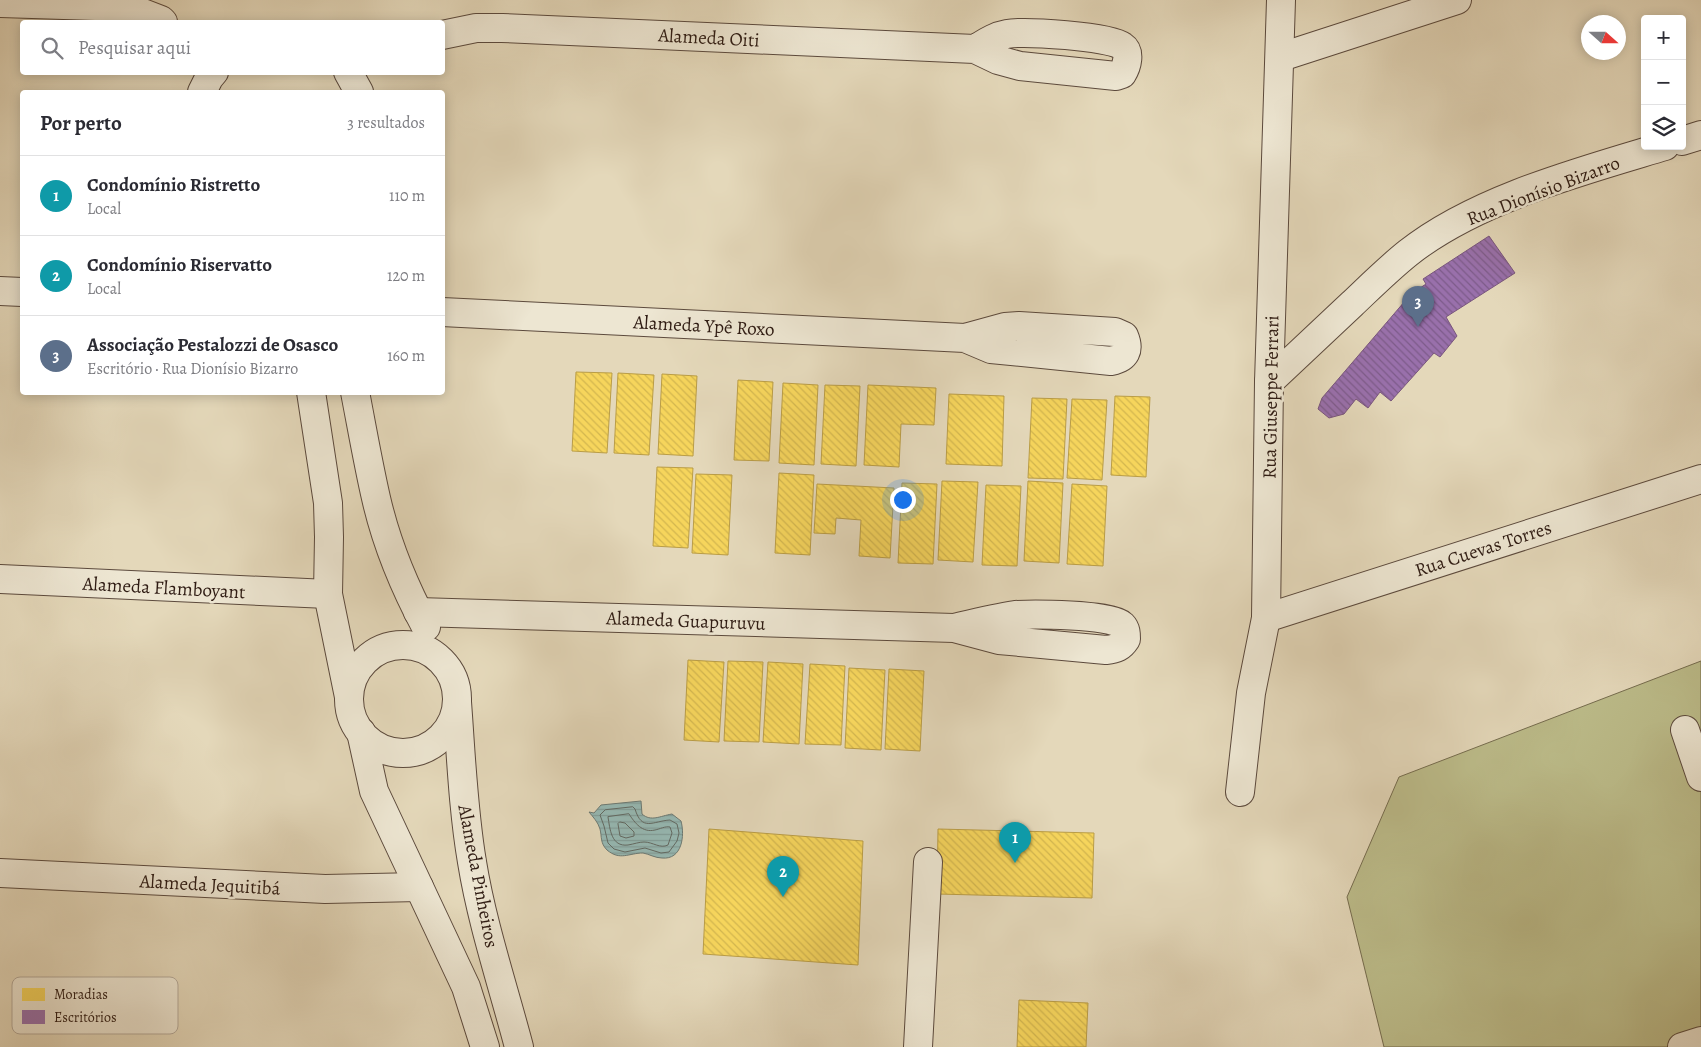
<!DOCTYPE html>
<html lang="pt">
<head>
<meta charset="utf-8">
<style>
  body { margin:0; font-family:Alegreya,serif; background:#f2f2f3; color:#2b2b33 }
  .controls { position:absolute; right:15px; top:15px; display:grid; overflow:hidden; border-radius:5px; box-shadow:0 2px 12px #0003 }
  .controls button { width:45px; height:45px; display:grid; place-items:center; padding:0; border:0; border-bottom:1px solid #e1e1e2; background:#fff; color:#2b2b33; font:25px sans-serif }
  .compass { position:absolute; left:1581px; top:15px; width:45px; height:45px; border-radius:50%; background:#fff; box-shadow:0 2px 12px #0003; rotate:111deg }
  .you { position:absolute; left:902px; top:499px; width:18px; height:18px; margin:-12px; border:4px solid #fff; border-radius:50%; background:#1a73e8; box-shadow:0 0 0 8px #1a73e833 }
  .badge { display:grid; place-items:center; width:32px; height:32px; border-radius:50%; background:#8f2418; color:#fff; font-size:16px; font-weight:700 }
  .pin { position:absolute; translate:-50% -41px; filter:drop-shadow(0 1px 2px #0008) }
  .pin::after { content:''; position:absolute; top:26px; width:18px; height:15px; background:inherit; clip-path:polygon(0 0,100% 0,50% 100%) }
  .list { margin:0; padding:0; list-style:none }
  h2 { display:flex; justify-content:space-between; align-items:center; height:65px; margin:0; padding:0 20px; font-size:21px }
  h2 small { font-size:16px; font-weight:400; color:#7c7c81 }
  .list li { display:grid; grid-template-columns:32px 1fr auto; gap:15px; align-items:center; box-sizing:border-box; height:80px; padding:0 20px; border-top:1px solid #e1e1e2 }
  .list b { display:block; font-size:19px; white-space:nowrap }
  .list p { margin:0; font-size:16px; white-space:nowrap; color:#7c7c81 }
  .list em { font-size:16px; font-style:normal; color:#7c7c81 }
  .icon { flex:none; width:28px; height:28px; fill:none; stroke:currentColor; stroke-width:2; stroke-linecap:round; stroke-linejoin:round }
  .map { position:relative; flex:none; width:1701px; height:1047px; overflow:hidden }
  .search { position:absolute; background:#fff; box-shadow:0 2px 12px #0003; left:20px; top:20px; width:425px; height:55px; display:flex; align-items:center; gap:12px; box-sizing:border-box; padding:0 18px; border-radius:5px; color:#7c7c81; font-size:19px }
  .panel { position:absolute; background:#fff; box-shadow:0 2px 12px #0003; left:20px; top:90px; width:425px; height:305px; border-radius:5px }
  .map>svg:first-child { display:block }
</style>
</head>
<body>
<div class="map">
<svg width="1701" height="1047" viewBox="0 0 1701 1047">
  <defs>
    <pattern id="water-rules" width="6" height="5" patternUnits="userSpaceOnUse" patternTransform="scale(1.25)"><rect width="6" height="5" fill="#96b9b4"/><path d="M0 2.5h6" fill="none" stroke="#829e9a"/></pattern>
    <pattern id="homes-back-hatch" width="6" height="6" patternUnits="userSpaceOnUse" patternTransform="scale(1.25)"><rect width="6" height="6" fill="#f6d55c"/><path d="M-1 5l2 2M0 0l6 6M5-1l2 2" fill="none" stroke="#d3b64f"/></pattern>
    <pattern id="offices-back-hatch" width="6" height="6" patternUnits="userSpaceOnUse" patternTransform="scale(1.25)"><rect width="6" height="6" fill="#9970ab"/><path d="M-1 5l2 2M0 0l6 6M5-1l2 2" fill="none" stroke="#7d5b8a"/></pattern>
  </defs>
  <rect width="100%" height="100%" fill="#e4d8ba"/>
  <filter id="stains"><feTurbulence type="fractalNoise" baseFrequency=".004" numOctaves="4"/><feColorMatrix values="0 0 0 0 .2 0 0 0 0 .09 0 0 0 0 .02 0 0 0 .5 -.17"/></filter>
  <radialGradient id="worn" r=".72"><stop offset=".6" stop-color="#630" stop-opacity="0"/><stop offset="1" stop-color="#630" stop-opacity=".3"/></radialGradient>
  <polygon fill="#bcbc8a" stroke="#756c4e" points="1701,661 1701,1047 1384,1047 1347,897 1399,777"/>
  <path fill="url(#water-rules)" stroke="#6c7a74" d="M641,801L642,814C651,822 660,816 672,814L681,821C685,836 682,860 662,858C655,858 649,854 643,853C629,853 620,861 607,850C600,843 602,837 600,829C598,822 593,817 589,812L594,813L601,805Z"/>
  <g fill="url(#homes-back-hatch)" stroke="#ba9d46">
    <polygon points="576,372 612,373 607,453 572,451"/>
    <polygon points="618,373 654,375 649,455 614,453"/>
    <polygon points="662,374 697,376 693,456 658,454"/>
    <polygon points="738,380 773,382 769,461 734,460"/>
    <polygon points="783,383 818,385 814,465 779,463"/>
    <polygon points="825,385 860,386 856,466 821,464"/>
    <polygon points="868,385 936,388 934,425 901,424 899,467 864,465"/>
    <polygon points="949,394 1004,396 1002,466 946,464"/>
    <polygon points="1115,396 1150,397 1146,477 1111,475"/>
    <polygon points="1032,398 1067,399 1063,479 1028,478"/>
    <polygon points="1072,399 1107,400 1102,480 1067,478"/>
    <polygon points="657,467 693,468 688,548 653,546"/>
    <polygon points="779,473 814,475 810,555 775,553"/>
    <polygon points="696,474 732,475 728,555 692,553"/>
    <polygon points="942,481 978,482 973,562 938,560"/>
    <polygon points="1028,481 1063,483 1059,563 1024,561"/>
    <polygon points="902,483 937,484 933,564 898,563"/>
    <polygon points="817,484 894,488 890,558 859,556 861,520 836,518 835,534 814,533"/>
    <polygon points="1072,484 1107,486 1103,566 1067,564"/>
    <polygon points="986,485 1021,486 1017,566 982,565"/>
    <polygon points="688,660 724,662 719,742 684,740"/>
    <polygon points="728,661 763,662 759,742 724,741"/>
    <polygon points="768,662 803,664 799,744 763,742"/>
    <polygon points="810,664 845,666 841,745 805,744"/>
    <polygon points="849,668 885,670 881,750 845,748"/>
    <polygon points="889,669 924,671 920,751 885,749"/>
    <polygon points="709,829 863,841 858,965 703,954"/>
    <polygon points="938,829 1094,833 1092,898 937,894"/>
    <polygon points="1019,1000 1088,1003 1086,1047 1017,1047"/>
  </g>
  <polygon fill="url(#offices-back-hatch)" stroke="#79567d" points="1489,236 1515,273 1446,317 1457,336 1440,357 1434,353 1391,401 1380,392 1368,408 1356,399 1344,414 1329,418 1318,409 1322,398 1411,294 1426,284 1423,279"/>
  <g fill="none" stroke-linecap="round" stroke-linejoin="round">
    <g stroke="#626a64" stroke-width="1">
      <path d="M633,807L635,809C642,832 653,821 670,820L677,824L679,833L677,841L669,852L661,853L645,848L625,852L614,849L608,843L604,826L600,815L605,810Z"/>
      <path d="M629,814C635,823 642,833 655,830C660,829 665,826 670,827L672,833L668,845C660,849 653,842 644,842C639,842 634,844 628,845C611,847 610,829 608,817Z"/>
      <polygon points="620,822 625,823 634,832 634,836 626,838 620,836 618,824"/>
    </g>
    <defs>
      <g id="minor">
        <polyline points="0,3 127,7 161,20 163,22"/>
        <path d="M442,35L476,28H502L975,49L998,60L1020,66L1116,76L1122,74C1127,66 1131,52 1122,46C1109,36 1024,31 1007,34C995,36 985,43 975,49"/>
        <polyline points="1281,57 1457,0"/>
        <polyline points="348,72 359,92"/>
        <polyline points="202,92 209,78 214,72"/>
        <polyline points="1682,141 1701,135"/>
        <polyline points="0,291 22,292"/>
        <path d="M442,312L965,338L1005,327L1019,326L1115,332L1124,336C1130,350 1126,358 1111,361L991,349L965,338"/>
        <path d="M1269,382C1297,356 1324,330 1352,304C1370,287 1388,269 1408,253C1476,199 1582,171 1665,146"/>
        <polyline points="311,392 328,503 329,537 328,594 349,697"/>
        <path d="M355,392C362,428 368,463 376,498C386,542 405,588 426,627"/>
        <polyline points="0,579 328,594"/>
        <path d="M418,612L954,628L999,640L1106,650C1116,649 1121,647 1126,639C1126,634 1126,629 1122,625C1111,614 1032,614 1015,615C995,618 975,623 954,628"/>
        <polyline points="1266,618 1701,479"/>
        <circle cx="403" cy="699" r="54"/>
        <path d="M457,702C461,755 463,809 472,862C482,924 503,986 519,1047"/>
        <polyline points="1685,730 1701,777"/>
        <polyline points="361,732 374,791 466,987 485,1047"/>
        <polyline points="1240,792 1251,693 1266,618 1269,382 1281,0"/>
        <polyline points="0,873 325,889 419,887"/>
        <polyline points="918,1047 928,862"/>
        <polyline points="1682,1047 1701,1041"/>
      </g>
    </defs>
    <use href="#minor" stroke="#5c4a3d" stroke-width="30"/>
    <use href="#minor" stroke="#ede6d2" stroke-width="28"/>
  </g>
  <g text-anchor="middle" stroke-width="5" stroke-linejoin="round" paint-order="stroke">
    <g font-size="19" fill="#2e1b13" stroke="#ede6d2">
      <text transform="translate(709 37) rotate(3)" y="7">Alameda Oiti</text>
      <text transform="translate(1543 190) rotate(-21)" y="7">Rua Dionísio Bizarro</text>
      <text transform="translate(704 325) rotate(3)" y="7">Alameda Ypê Roxo</text>
      <text transform="translate(1270 397) rotate(-89)" y="7">Rua Giuseppe Ferrari</text>
      <text transform="translate(1483 548) rotate(-18)" y="7">Rua Cuevas Torres</text>
      <text transform="translate(164 587) rotate(3)" y="7">Alameda Flamboyant</text>
      <text transform="translate(686 620) rotate(2)" y="7">Alameda Guapuruvu</text>
      <text transform="translate(479 876) rotate(79)" y="7">Alameda Pinheiros</text>
      <text transform="translate(210 884) rotate(3)" y="7">Alameda Jequitibá</text>
    </g>
  </g>
  <rect x="12" y="977" width="166" height="57" rx="8" fill="#ede6d2" stroke="#b4a999" stroke-width="1"/>
  <rect x="22" y="988" width="23" height="13" fill="#f6d55c"/>
  <rect x="22" y="1010" width="23" height="14" fill="#9970ab"/>
  <g font-size="14" fill="#2e1b13">
    <text x="54" y="999">Moradias</text>
    <text x="54" y="1022">Escritórios</text>
  </g>
  <rect width="100%" height="100%" filter="url(#stains)"/>
  <rect width="100%" height="100%" fill="url(#worn)"/>
</svg>
<div class="controls">
<button>+</button>
<button>−</button>
<button><svg class="icon" aria-label="layers" viewBox="0 0 24 24"><path d="M12 4l9 5-9 5-9-5zM3 14l9 5 9-5"/></svg></button>
</div>
<svg class="compass" viewBox="-18 -18 36 36"><path d="M0-13l5 13h-10z" fill="#e53935"/><path d="M0 13l5-13h-10z" fill="#7c7c81"/></svg>
<div class="you"></div>
<div class="pin badge" style="left:1015px;top:863px;background:#0f9aa8">1</div>
<div class="pin badge" style="left:783px;top:897px;background:#0f9aa8">2</div>
<div class="pin badge" style="left:1418px;top:327px;background:#5c6f8a">3</div>
<div class="search"><svg class="icon" aria-label="search" viewBox="0 0 24 24"><circle cx="10" cy="10" r="6"/><path d="M15 15l6 6"/></svg>Pesquisar aqui</div>
<section class="panel">
<h2>Por perto<small>3 resultados</small></h2>
<ul class="list">
<li><span class="badge" style="background:#0f9aa8">1</span><div><b>Condomínio Ristretto</b><p>Local</p></div><em>110 m</em></li>
<li><span class="badge" style="background:#0f9aa8">2</span><div><b>Condomínio Riservatto</b><p>Local</p></div><em>120 m</em></li>
<li><span class="badge" style="background:#5c6f8a">3</span><div><b>Associação Pestalozzi de Osasco</b><p>Escritório · Rua Dionísio Bizarro</p></div><em>160 m</em></li>
</ul>
</section>
</div>
</body>
</html>
